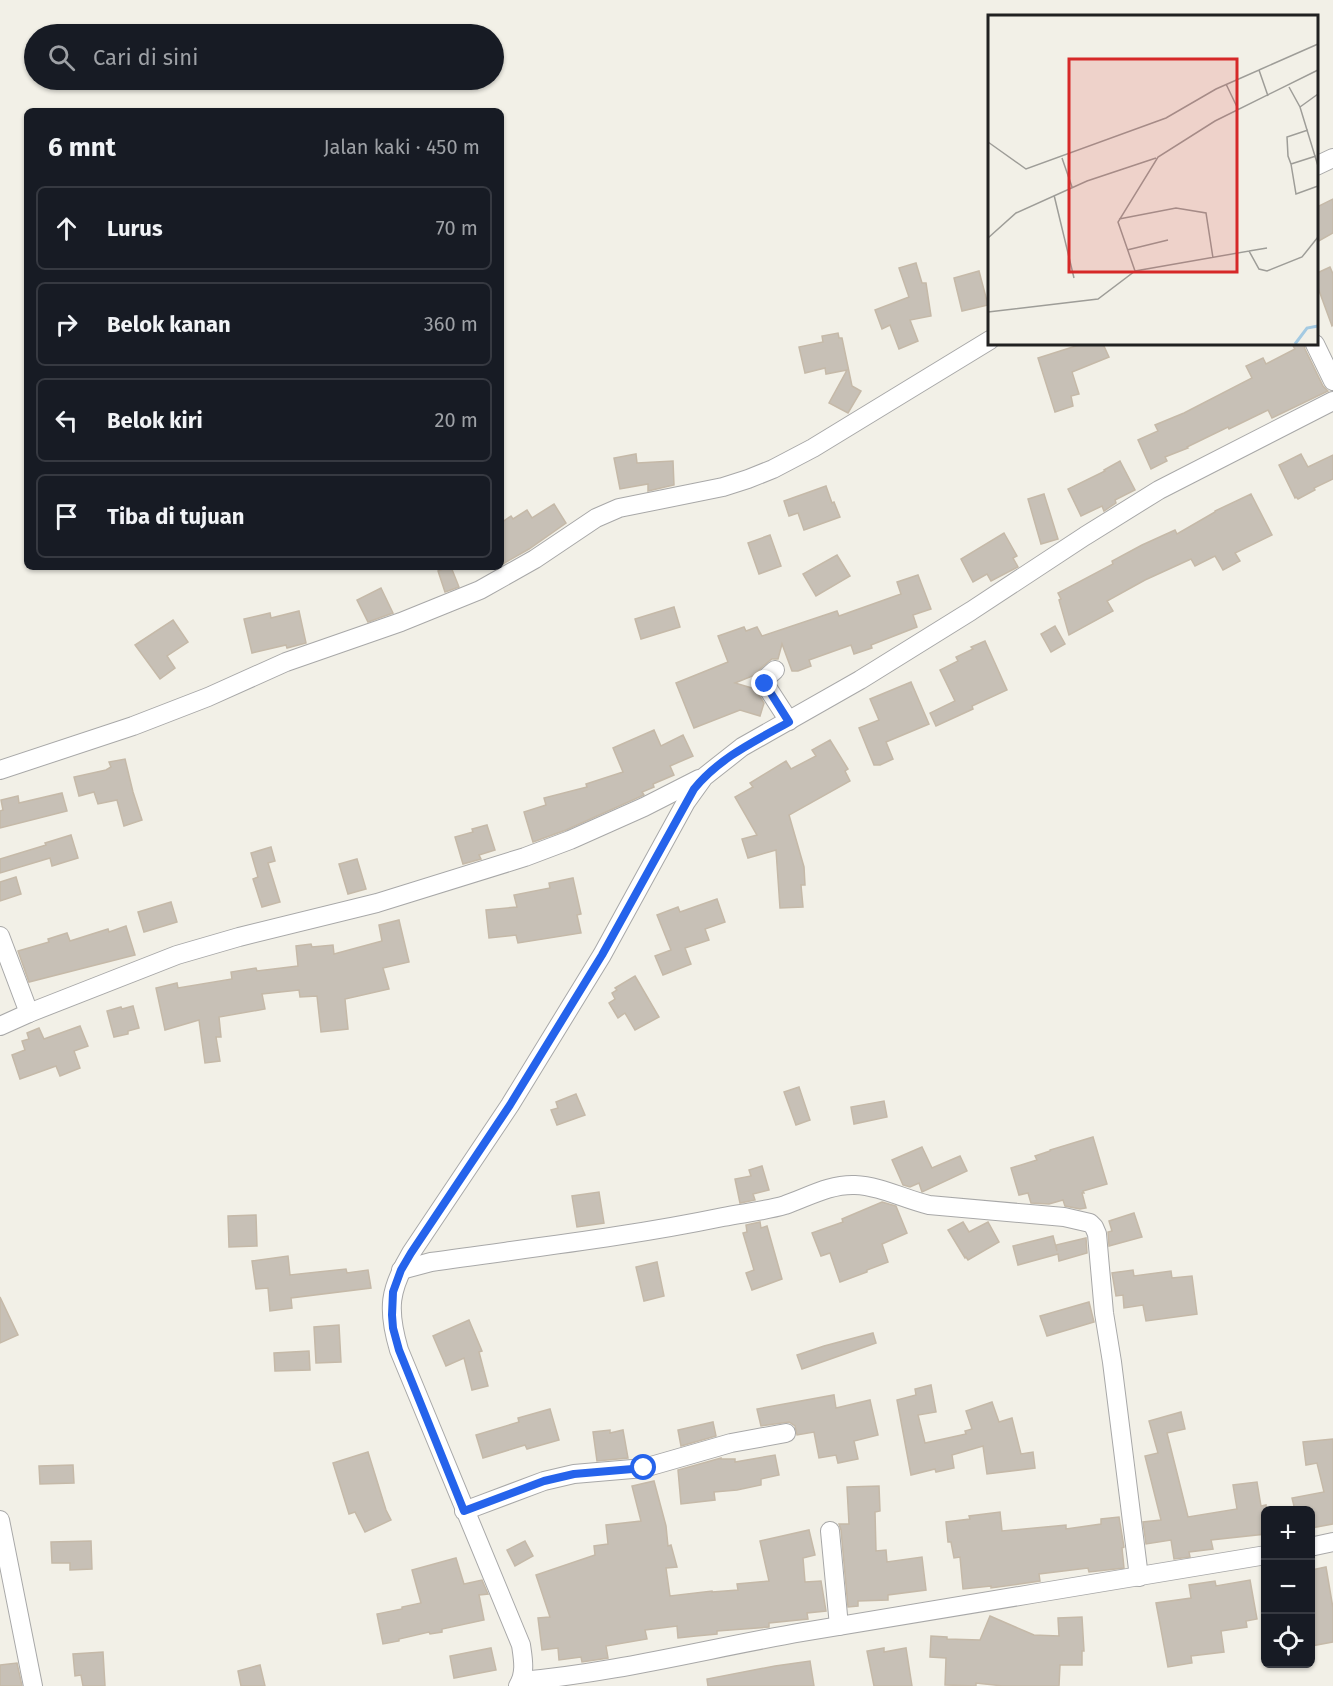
<!DOCTYPE html>
<html lang="id">
<head>
<meta charset="utf-8">
<style>
  body { margin:0; font-family:"Fira Sans",sans-serif; background:#20242c; color:#f1f3f6 }
  .controls { position:absolute; right:18px; bottom:18px; display:grid; overflow:hidden; border-radius:9px; box-shadow:0 2px 4px #0004 }
  .controls button { width:54px; height:54px; display:grid; place-items:center; padding:0; border:0; border-bottom:2px solid #363941; background:#171b24; color:#f1f3f6; font:30px sans-serif }
  .stop { position:absolute; width:18px; height:18px; margin:-14px; border:4px solid #2563eb; border-radius:50%; background:#fff }
  .stop.end { background:#2563eb; border-color:#fff; box-shadow:0 2px 6px #0008 }
  .list { margin:0; padding:0; list-style:none }
  h2 { display:flex; justify-content:space-between; align-items:center; height:78px; margin:0; padding:0 24px; font-size:26px }
  h2 small { font-size:20px; font-weight:400; color:#9ea1a6 }
  .list li { display:grid; grid-template-columns:39px 1fr auto; gap:18px; align-items:center; box-sizing:border-box; height:84px; margin:0 12px 12px; padding:0 12px; border:2px solid #363941; border-radius:9px }
  .list b { display:block; font-size:22px; white-space:nowrap }
  .list em { font-size:20px; font-style:normal; color:#9ea1a6 }
  .icon { flex:none; width:33px; height:33px; fill:none; stroke:currentColor; stroke-width:2; stroke-linecap:round; stroke-linejoin:round }
  .map { position:relative; flex:none; width:1333px; height:1686px; overflow:hidden }
  .search { position:absolute; background:#171b24; box-shadow:0 2px 4px #0004; left:24px; top:24px; width:480px; height:66px; display:flex; align-items:center; gap:15px; box-sizing:border-box; padding:0 21px; border-radius:33px; color:#9ea1a6; font-size:22px }
  .panel { position:absolute; background:#171b24; box-shadow:0 2px 4px #0004; left:24px; top:108px; width:480px; height:462px; border-radius:9px }
  .map>svg:first-child { display:block }
</style>
</head>
<body>
<div class="map">
<svg width="1333" height="1686" viewBox="0 0 1333 1686">
  <rect width="100%" height="100%" fill="#f2f0e7"/>
  <g fill="#c7c0b6" stroke="#c5b9a8" stroke-width="1.5">
    <polygon points="1333,199 1333,233 1317,242 1317,207"/>
    <polygon points="916,263 922,283 926,283 931,316 910,320 918,341 899,349 890,325 882,329 875,310 909,297 899,268"/>
    <polygon points="1330,267 1333,274 1333,325 1332,326 1317,285 1317,273"/>
    <polygon points="979,271 988,305 962,311 954,278"/>
    <polygon points="838,333 839,338 842,338 852,386 861,391 848,413 829,403 847,370 826,374 825,368 805,373 799,347 823,342 822,336"/>
    <polygon points="1082,344 1103,344 1109,357 1072,372 1079,394 1071,396 1073,406 1055,412 1038,358"/>
    <polygon points="1292,344 1304,344 1305,349 1323,386 1328,391 1272,418 1268,410 1229,429 1228,427 1187,447 1188,448 1165,457 1167,461 1151,469 1138,440 1158,431 1155,425 1184,413 1252,378 1246,366 1263,358 1266,364 1295,349"/>
    <polygon points="636,454 637,463 673,461 674,485 648,491 648,484 620,489 614,458"/>
    <polygon points="1301,454 1308,467 1333,455 1333,479 1314,488 1315,490 1298,499 1296,497 1295,498 1279,465"/>
    <polygon points="1120,461 1135,490 1115,500 1116,503 1104,511 1102,506 1081,516 1068,489 1105,471 1104,470"/>
    <polygon points="826,486 832,503 834,502 840,517 804,530 798,513 789,516 784,501"/>
    <polygon points="1044,494 1058,539 1041,544 1028,499"/>
    <polygon points="1251,494 1272,535 1235,553 1240,561 1223,570 1215,556 1195,566 1191,559 1145,580 1107,601 1113,611 1069,635 1059,600 1061,599 1058,593 1113,564 1112,561 1142,545 1175,530 1177,534 1215,512 1215,511"/>
    <polygon points="554,504 566,523 529,549 501,565 501,523 511,516 513,519 527,510 532,518"/>
    <polygon points="1004,533 1017,556 1013,558 1018,567 991,581 987,574 973,582 961,559"/>
    <polygon points="770,535 781,566 759,574 748,543"/>
    <polygon points="837,555 850,576 816,596 803,574"/>
    <polygon points="448,567 451,567 459,587 445,592 438,571"/>
    <polygon points="918,575 931,609 913,615 917,627 871,645 872,648 854,654 851,645 809,660 811,666 798,671 792,671 782,644 778,659 772,659 768,662 759,670 755,675 735,683 755,689 764,703 760,716 740,710 694,728 676,683 728,662 718,636 744,627 746,631 757,627 762,636 837,611 839,616 901,594 897,582"/>
    <polygon points="381,588 393,613 368,622 357,600"/>
    <polygon points="674,607 680,627 641,639 635,619"/>
    <polygon points="299,611 306,643 287,648 286,645 252,653 244,619 270,613 271,618"/>
    <polygon points="173,620 188,642 167,656 175,668 160,679 135,645"/>
    <polygon points="1055,626 1065,644 1051,652 1041,634"/>
    <polygon points="985,641 1007,690 972,706 973,709 936,726 930,713 955,701 940,670 958,661 956,657 973,649 971,647"/>
    <polygon points="911,682 929,724 886,742 893,759 880,765 874,765 859,728 879,720 870,699"/>
    <polygon points="654,730 661,746 683,735 693,756 670,766 674,775 653,784 654,787 642,792 644,795 566,830 533,842 524,812 546,805 544,798 587,787 586,784 623,772 613,748"/>
    <polygon points="830,740 848,769 845,771 850,781 789,815 804,867 805,885 801,885 803,907 780,908 776,850 748,858 742,839 757,835 735,797 753,787 750,783 786,761 791,769 816,756 812,750"/>
    <polygon points="125,759 133,792 142,820 124,826 117,800 98,804 94,792 79,796 74,777 106,770 111,767 109,762"/>
    <polygon points="62,793 67,811 0,828 0,811 3,810 1,800 18,796 19,803"/>
    <polygon points="487,825 495,850 479,855 481,859 463,864 455,837 473,832 472,829"/>
    <polygon points="71,835 78,858 52,866 50,858 0,873 0,859 46,845 45,843"/>
    <polygon points="271,847 275,861 268,863 280,902 262,907 253,879 258,877 251,853"/>
    <polygon points="357,859 366,889 348,894 339,864"/>
    <polygon points="16,877 21,894 0,901 0,882"/>
    <polygon points="573,878 581,914 577,915 581,933 518,943 516,935 489,938 486,910 517,907 514,895 550,888 549,883"/>
    <polygon points="717,899 725,922 705,929 709,940 685,948 691,964 663,975 655,956 671,950 657,915 678,907 680,912"/>
    <polygon points="171,902 177,922 144,932 138,912"/>
    <polygon points="399,920 409,962 383,968 389,989 345,999 348,1029 321,1032 317,996 300,997 299,990 262,994 265,1009 219,1017 221,1037 216,1037 220,1061 205,1063 199,1020 165,1030 156,988 177,983 178,988 232,979 231,972 256,968 257,971 298,966 296,946 311,944 312,947 333,945 334,954 382,941 379,925"/>
    <polygon points="126,926 135,955 29,982 18,951 49,942 48,939 67,933 70,941 108,929 109,932"/>
    <polygon points="635,976 659,1017 635,1030 625,1013 618,1018 609,1003 615,999 612,993 617,990 615,988"/>
    <polygon points="133,1006 139,1028 128,1031 128,1034 114,1037 107,1011 121,1007 122,1009"/>
    <polygon points="80,1026 88,1046 74,1051 80,1068 60,1076 56,1066 20,1079 12,1055 25,1050 22,1041 29,1039 27,1033 39,1028 44,1039"/>
    <polygon points="799,1087 810,1120 796,1125 784,1092"/>
    <polygon points="576,1094 585,1115 557,1125 551,1110 558,1108 556,1102"/>
    <polygon points="884,1101 887,1117 854,1124 851,1107"/>
    <polygon points="1093,1137 1107,1184 1083,1191 1084,1193 1082,1193 1086,1208 1080,1209 1065,1206 1063,1200 1049,1204 1031,1203 1028,1193 1019,1195 1011,1168 1037,1160 1035,1156 1050,1151 1050,1150"/>
    <polygon points="922,1147 932,1168 960,1156 967,1171 922,1192 919,1183 910,1187 903,1185 892,1160"/>
    <polygon points="762,1166 769,1190 753,1194 755,1200 740,1203 735,1179 751,1176 749,1170"/>
    <polygon points="599,1192 604,1223 577,1227 572,1196"/>
    <polygon points="882,1202 896,1206 907,1233 882,1244 888,1262 867,1270 867,1272 840,1282 830,1253 821,1256 812,1233 843,1222 842,1219"/>
    <polygon points="1134,1213 1142,1237 1109,1246 1108,1232 1112,1231 1109,1221"/>
    <polygon points="256,1215 257,1246 229,1247 228,1216"/>
    <polygon points="760,1222 761,1228 767,1226 782,1279 752,1290 746,1273 754,1270 743,1233 747,1232 746,1225"/>
    <polygon points="963,1222 969,1232 988,1222 999,1242 968,1260 966,1257 965,1258 948,1230"/>
    <polygon points="1053,1236 1057,1251 1056,1245 1086,1238 1087,1253 1059,1261 1058,1254 1018,1265 1013,1246"/>
    <polygon points="288,1256 290,1275 346,1269 347,1273 368,1270 371,1288 291,1298 292,1308 270,1311 268,1288 256,1289 252,1261"/>
    <polygon points="657,1262 664,1296 644,1301 636,1267"/>
    <polygon points="1133,1270 1134,1276 1171,1271 1172,1278 1192,1276 1197,1314 1146,1321 1143,1305 1124,1308 1123,1295 1116,1296 1112,1273"/>
    <polygon points="0,1297 18,1335 0,1343"/>
    <polygon points="1089,1302 1094,1322 1047,1336 1040,1316"/>
    <polygon points="469,1320 482,1351 479,1352 488,1386 472,1390 464,1358 446,1366 433,1336"/>
    <polygon points="339,1325 341,1362 316,1363 314,1327"/>
    <polygon points="873,1333 876,1343 802,1369 797,1355 824,1346"/>
    <polygon points="309,1351 310,1370 275,1371 274,1353"/>
    <polygon points="931,1385 936,1412 918,1415 925,1443 966,1434 965,1431 972,1429 966,1411 992,1402 999,1422 1012,1418 1021,1454 1033,1452 1035,1468 987,1474 983,1446 952,1455 954,1468 936,1472 935,1469 911,1475 897,1400 916,1395 915,1389"/>
    <polygon points="834,1395 836,1408 870,1400 878,1435 854,1441 858,1459 838,1463 836,1455 819,1458 814,1432 797,1435 795,1426 789,1422 761,1426 757,1409"/>
    <polygon points="550,1409 559,1440 527,1449 525,1445 483,1458 476,1435 519,1422 518,1418"/>
    <polygon points="1181,1412 1185,1429 1167,1433 1188,1517 1237,1509 1233,1485 1257,1482 1261,1506 1266,1505 1266,1534 1211,1540 1213,1549 1189,1552 1190,1557 1174,1559 1171,1540 1146,1544 1143,1522 1161,1520 1145,1456 1158,1453 1149,1421"/>
    <polygon points="713,1422 716,1436 681,1446 678,1430"/>
    <polygon points="610,1430 610,1433 623,1430 628,1458 597,1461 593,1432"/>
    <polygon points="1333,1439 1333,1524 1311,1528 1311,1510 1295,1510 1292,1498 1324,1492 1317,1463 1306,1465 1303,1442"/>
    <polygon points="368,1452 386,1510 391,1520 365,1532 355,1512 349,1514 333,1463"/>
    <polygon points="775,1455 779,1475 761,1479 761,1485 737,1490 714,1492 715,1500 681,1504 678,1470 721,1458 721,1459 735,1459 735,1462"/>
    <polygon points="73,1465 74,1483 40,1484 39,1466"/>
    <polygon points="654,1481 666,1526 668,1546 671,1545 677,1567 666,1568 670,1596 712,1591 712,1592 738,1590 737,1584 769,1581 760,1541 809,1530 815,1555 803,1558 805,1582 821,1581 826,1611 807,1613 808,1619 769,1623 769,1627 717,1631 717,1634 696,1636 678,1638 677,1626 645,1630 647,1639 606,1646 608,1658 582,1662 581,1657 559,1660 558,1648 542,1650 538,1618 550,1617 536,1575 595,1555 594,1546 608,1544 606,1525 641,1521 632,1486"/>
    <polygon points="879,1486 880,1511 875,1512 876,1551 886,1550 887,1562 922,1557 926,1590 888,1595 888,1600 858,1601 858,1606 848,1607 841,1530 839,1524 849,1524 847,1487"/>
    <polygon points="1000,1512 1002,1531 1066,1525 1066,1529 1101,1524 1101,1519 1119,1517 1124,1547 1122,1548 1124,1568 1089,1572 1088,1568 1039,1574 1040,1581 991,1588 991,1586 963,1589 960,1557 954,1558 951,1542 948,1542 946,1522 970,1519 969,1516"/>
    <polygon points="91,1541 92,1569 70,1570 70,1563 52,1563 51,1542"/>
    <polygon points="525,1541 533,1556 515,1566 507,1550"/>
    <polygon points="456,1558 464,1584 482,1580 488,1594 479,1595 484,1620 442,1629 442,1632 430,1634 429,1632 399,1639 399,1641 383,1644 377,1614 402,1609 402,1607 421,1603 412,1570"/>
    <polygon points="1326,1567 1333,1608 1333,1642 1311,1646 1311,1570"/>
    <polygon points="1250,1580 1257,1619 1246,1621 1247,1627 1221,1631 1224,1652 1191,1656 1192,1663 1168,1667 1156,1603 1191,1598 1189,1585 1215,1581 1216,1586"/>
    <polygon points="990,1616 1034,1635 1059,1636 1058,1618 1082,1617 1084,1651 1082,1651 1082,1665 1060,1665 1059,1686 1003,1686 976,1683 976,1686 945,1685 946,1658 930,1657 931,1636 947,1637 947,1639 980,1640"/>
    <polygon points="491,1648 496,1670 454,1678 450,1656"/>
    <polygon points="884,1648 884,1652 906,1648 912,1686 874,1686 867,1651"/>
    <polygon points="103,1652 105,1686 83,1686 81,1675 75,1676 73,1654"/>
    <polygon points="810,1661 814,1686 708,1686 707,1679 775,1666"/>
    <polygon points="17,1663 22,1686 0,1686 0,1665"/>
    <polygon points="260,1665 265,1686 241,1686 238,1671"/>
  </g>
  <g fill="none" stroke-linecap="round" stroke-linejoin="round">
    <defs>
      <g id="minor">
        <polyline points="1316,166 1333,158"/>
        <polyline points="1315,344 1333,381"/>
        <polyline points="775,670 766,678 765,684 789,721"/>
        <polyline points="0,770 133,726 208,697 286,662 401,622 480,590 535,559 596,518 619,508 723,487 748,479 773,469 813,448 990,340"/>
        <polyline points="0,936 29,1013"/>
        <polyline points="0,1026 29,1013 177,955 239,937 377,903 525,857 570,840 644,807 699,779"/>
        <path d="M401,1270L431,1262C528,1248 627,1237 723,1217C743,1213 765,1211 785,1205C808,1197 830,1184 855,1185C880,1186 904,1199 929,1205L1064,1217L1090,1223L1094,1227L1097,1234L1104,1313L1112,1362L1139,1577"/>
        <polyline points="464,1511 544,1481 574,1474 644,1468 731,1443 786,1433"/>
        <polyline points="0,1520 33,1686"/>
        <polyline points="830,1531 839,1626"/>
        <polyline points="1310,1547 1333,1542"/>
        <path d="M521,1681C615,1673 710,1648 803,1632C957,1605 1112,1582 1266,1555"/>
        <path d="M518,1686C526,1673 523,1659 521,1645L399,1350C387,1309 389,1290 411,1253L510,1105L602,955L686,802L704,777L742,747L860,680L971,611L1085,536L1159,490L1333,401"/>
      </g>
    </defs>
    <use href="#minor" stroke="#a8a8a8" stroke-width="20"/>
    <use href="#minor" stroke="#fff" stroke-width="18"/>
  </g>
  <g fill="none" stroke-linecap="round" stroke-linejoin="round">
    <path stroke="#2563eb" stroke-width="8" d="M644,1468L574,1474L544,1481L464,1511L399,1350L393,1328L392,1315L393,1292L401,1270L411,1253L510,1105L602,955L694,789C719,758 755,741 789,722L765,684"/>
  </g>
  <g transform="translate(988 15)">
    <rect width="330" height="330" fill="#f2f0e7"/>
    <path fill="none" stroke="#a4cae2" stroke-width="3" d="M307,329L319,313L330,311"/>
    <path fill="none" stroke="#9e9d98" stroke-width="1.5" d="M271,55L330,29M238,69L250,94M301,72L312,92L330,151M312,92L330,79M320,115L299,122L300,141L303,149L328,141M0,127L38,154L178,103L228,74L271,55L280,81M74,143L84,172M303,149L308,179L330,171M66,180L86,263M131,204L188,193L218,198L225,243M0,223L28,198L99,166L168,143M139,235L180,225M261,236L279,233M147,256L261,236L271,254L279,256L314,242L330,222M0,297L110,284L147,256L130,207L170,142L227,106L330,55"/>
    <path fill="#d62828" fill-opacity="0.15" stroke="#d62828" stroke-width="3" d="M81,44H249V257H81Z"/>
    <rect width="330" height="330" fill="none" stroke="#212121" stroke-width="3"/>
  </g>
</svg>
<div class="controls">
<button>+</button>
<button>−</button>
<button><svg class="icon" aria-label="locate" viewBox="0 0 24 24"><circle cx="12" cy="12" r="6"/><path d="M12 2v4M12 18v4M2 12h4M18 12h4"/></svg></button>
</div>
<div class="stop" style="left:644px;top:1468px"></div>
<div class="stop end" style="left:765px;top:684px"></div>
<div class="search"><svg class="icon" aria-label="search" viewBox="0 0 24 24"><circle cx="10" cy="10" r="6"/><path d="M15 15l6 6"/></svg>Cari di sini</div>
<section class="panel">
<h2>6 mnt<small>Jalan kaki · 450 m</small></h2>
<ul class="list">
<li><svg class="icon" aria-label="ahead" viewBox="0 0 24 24"><path d="M12 20V5M6 11l6-6 6 6"/></svg><div><b>Lurus</b></div><em>70 m</em></li>
<li><svg class="icon" aria-label="right" viewBox="0 0 24 24"><path d="M7 20v-9h11M14 6l5 5-5 5"/></svg><div><b>Belok kanan</b></div><em>360 m</em></li>
<li><svg class="icon" aria-label="left" viewBox="0 0 24 24"><path d="M17 20v-9H6M10 6l-5 5 5 5"/></svg><div><b>Belok kiri</b></div><em>20 m</em></li>
<li><svg class="icon" aria-label="arrive" viewBox="0 0 24 24"><path d="M6 21V4h12l-3 4 3 4H6"/></svg><div><b>Tiba di tujuan</b></div></li>
</ul>
</section>
</div>
</body>
</html>
